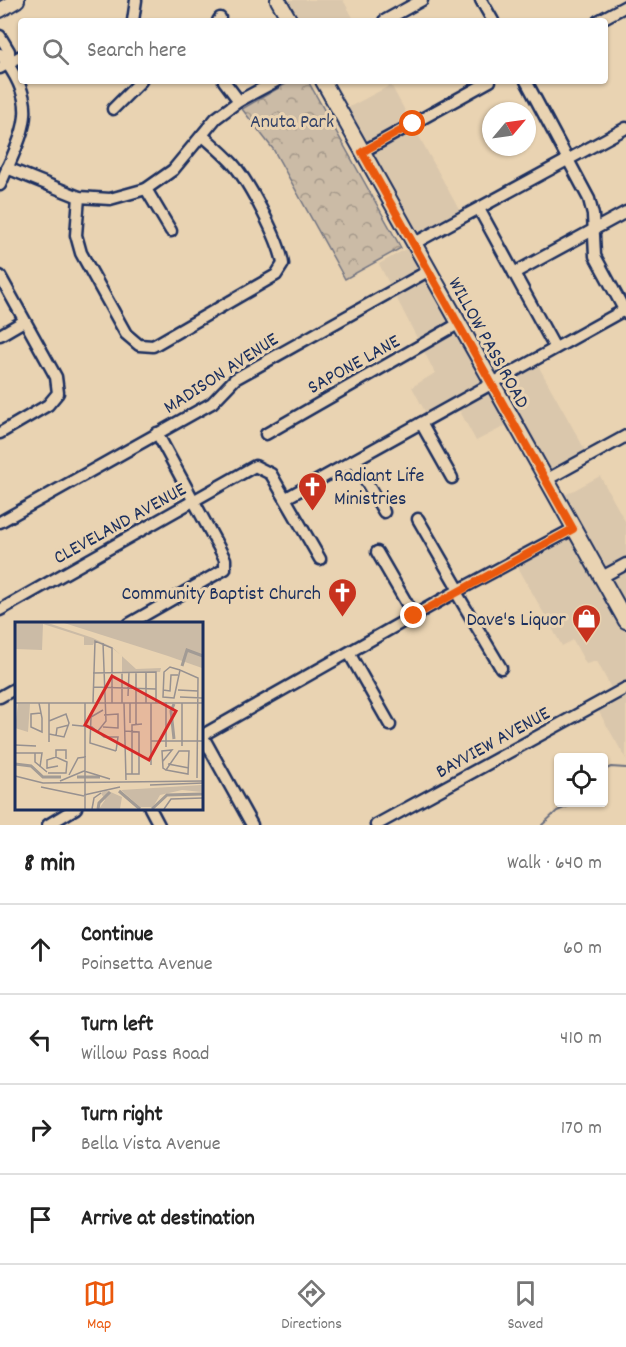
<!DOCTYPE html>
<html lang="en">
<head>
<meta charset="utf-8">
<style>
  body { margin:0; font-family:Dekko,sans-serif; background:#f2f2f2; color:#222 }
  .controls { position:absolute; right:18px; bottom:18px; display:grid; overflow:hidden; border-radius:6px; box-shadow:0 2px 4px #0004 }
  .controls button { width:54px; height:54px; display:grid; place-items:center; padding:0; border:0; border-bottom:2px solid #e0e0e0; background:#fff; color:#222; font:30px sans-serif }
  .compass { position:absolute; left:482px; top:102px; width:54px; height:54px; border-radius:50%; background:#fff; box-shadow:0 2px 4px #0004; rotate:61deg }
  .stop { position:absolute; width:18px; height:18px; margin:-14px; border:4px solid #ea580c; border-radius:50%; background:#fff }
  .stop.end { background:#ea580c; border-color:#fff; box-shadow:0 2px 6px #0008 }
  .list { margin:0; padding:0; list-style:none }
  h2 { display:flex; justify-content:space-between; align-items:center; height:78px; margin:0; padding:0 24px; font-size:26px }
  h2 small { font-size:20px; font-weight:400; color:#767676 }
  .list li { display:grid; grid-template-columns:39px 1fr auto; gap:18px; align-items:center; box-sizing:border-box; height:90px; padding:0 24px; border-top:2px solid #e0e0e0 }
  .list b { display:block; font-size:22px; white-space:nowrap }
  .list p { margin:0; font-size:20px; white-space:nowrap; color:#767676 }
  .list em { font-size:20px; font-style:normal; color:#767676 }
  .icon { flex:none; width:33px; height:33px; fill:none; stroke:currentColor; stroke-width:2; stroke-linecap:round; stroke-linejoin:round }
  .map { position:relative; flex:none; width:626px; height:825px; overflow:hidden }
  .search { position:absolute; background:#fff; box-shadow:0 2px 4px #0004; left:18px; right:18px; top:18px; height:66px; display:flex; align-items:center; gap:15px; box-sizing:border-box; padding:0 21px; border-radius:6px; color:#767676; font-size:22px }
  .sheet { height:438px; background:#fff }
  nav { display:flex; justify-content:space-around; align-items:center; box-sizing:border-box; height:84px; border-top:2px solid #e0e0e0; background:#fff; font-size:16px; color:#767676 }
  nav a { display:grid; justify-items:center; gap:3px }
  nav .on { color:#ea580c }
  .map>svg:first-child { display:block }
</style>
</head>
<body>
<div class="map">
<svg width="626" height="825" viewBox="0 0 626 825">
  <defs>
    <pattern id="park-crowns" width="20" height="18" patternUnits="userSpaceOnUse" patternTransform="scale(1.5)"><rect width="20" height="18" fill="#cbbba6"/><path d="M2 6a3 3 0 1 1 6 0M12 15a3 3 0 1 1 6 0" fill="none" stroke="#a4988a"/></pattern>
  </defs>
  <rect width="100%" height="100%" fill="#e9d3b2"/>
  <filter id="ink" filterUnits="userSpaceOnUse"><feTurbulence type="fractalNoise" baseFrequency=".0167" numOctaves="2"/><feDisplacementMap in="SourceGraphic" scale="12" xChannelSelector="R" yChannelSelector="G"/><feConvolveMatrix kernelMatrix="1 2 1 2 8 2 1 2 1" color-interpolation-filters="sRGB"/></filter>
  <g filter="url(#ink)">
    <g fill="#dac7ac">
      <polygon points="278,0 343,0 355,21 290,21"/>
      <polygon points="391,85 463,217 413,244 490,383 535,360 589,457 546,480 513,422 476,441 456,404 429,419 412,387 435,373 379,264 413,245 340,112"/>
      <polygon points="600,476 626,523 626,759 595,705 614,694 597,661 586,664 573,640 562,646 514,560 573,529 556,500"/>
    </g>
    <polygon fill="url(#park-crowns)" stroke="#737582" stroke-width="1.5" points="291,81 308,81 401,248 345,279 273,149 242,109"/>
    <g fill="none" stroke-linecap="round" stroke-linejoin="round">
      <g stroke="#6c707f" stroke-width="2">
        <polyline points="604,770 611,767 626,768"/>
        <polyline points="542,825 557,811 578,802"/>
      </g>
      <defs>
        <g id="minor">
          <polyline points="481,0 493,21"/>
          <polyline points="133,21 136,0"/>
          <polyline points="218,21 220,18"/>
          <polyline points="384,21 422,0"/>
          <polyline points="598,21 626,6"/>
          <polyline points="0,36 9,51 9,62"/>
          <path d="M0,54C42,106 24,129 0,185"/>
          <polyline points="0,68 21,56"/>
          <polyline points="224,81 239,101"/>
          <polyline points="526,81 589,199 593,215 595,256 626,313"/>
          <polyline points="113,109 141,81"/>
          <polyline points="362,152 490,81"/>
          <polyline points="7,168 79,197 110,199 146,189 173,170 216,118 239,101 276,81"/>
          <polyline points="146,189 171,231"/>
          <path d="M79,197L76,235L81,253L126,334L139,345L153,346L276,275L283,264C280,241 249,182 233,164C223,153 212,144 202,135"/>
          <polyline points="479,209 555,348"/>
          <polyline points="413,244 626,128"/>
          <polyline points="514,273 626,212"/>
          <polyline points="0,276 56,377 58,393 48,405 0,433"/>
          <polyline points="0,335 24,321"/>
          <polyline points="421,423 452,478"/>
          <polyline points="266,434 458,324"/>
          <polyline points="354,461 384,512"/>
          <polyline points="546,480 626,436"/>
          <polyline points="286,498 626,309"/>
          <polyline points="418,519 459,590"/>
          <polyline points="0,522 212,403 235,379 428,271"/>
          <polyline points="377,552 414,616"/>
          <polyline points="600,578 626,564"/>
          <polyline points="456,592 501,668"/>
          <polyline points="0,610 255,466 271,474 320,559"/>
          <polyline points="129,624 225,569 225,559 157,433"/>
          <polyline points="349,653 390,725"/>
          <polyline points="0,697 16,688"/>
          <polyline points="202,735 252,825"/>
          <polyline points="201,736 459,590 573,529"/>
          <polyline points="150,808 159,825"/>
          <polyline points="48,825 76,808"/>
          <polyline points="376,825 626,688"/>
        </g>
        <g id="major">
          <polyline points="278,0 290,21"/>
          <polyline points="0,10 17,0"/>
          <polyline points="323,81 626,621"/>
        </g>
      </defs>
      <use href="#minor" stroke="#1b2f5e" stroke-width="15"/>
      <use href="#major" stroke="#1b2f5e" stroke-width="18"/>
      <use href="#minor" stroke="#e9d3b2" stroke-width="10"/>
      <use href="#major" stroke="#e9d3b2" stroke-width="14"/>
    </g>
  </g>
  <g fill="none" stroke-linecap="round" stroke-linejoin="round" filter="url(#ink)">
    <polyline stroke="#ea580c" stroke-width="8" points="413,124 362,152 573,529 414,616"/>
  </g>
  <defs>
    <symbol id="church-pin" viewBox="-11 -11 22 30"><path d="M0 17L-7.5 6A9.5 9.5 0 1 1 7.5 6Z" fill="#c8321e" stroke="#e9d3b2"/><path d="M-1.2-6h2.4v3.5h3.3v2.4h-3.3V6h-2.4V-.1h-3.3v-2.4h3.3Z" fill="#fff"/></symbol>
    <symbol id="shop-pin" viewBox="-11 -11 22 30"><path d="M0 17L-7.5 6A9.5 9.5 0 1 1 7.5 6Z" fill="#c8321e" stroke="#e9d3b2"/><path d="M-5-2.5h2.3a2.7 3.5 0 0 1 5.4 0H5L5.5 6h-11ZM-1.5-2.5h3a1.5 2.3 0 0 0-3 0Z" fill="#fff"/></symbol>
  </defs>
  <g fill-rule="evenodd">
    <use href="#church-pin" x="296" y="470" width="33" height="45"/>
    <use href="#church-pin" x="326" y="576" width="33" height="45"/>
    <use href="#shop-pin" x="570" y="602" width="33" height="45"/>
  </g>
  <g text-anchor="middle" stroke-width="6" stroke-linejoin="round" paint-order="stroke">
    <g font-size="20" fill="#354469" stroke="#e9d3b2">
      <text x="292" y="127">Anuta Park</text>
    </g>
    <g font-size="20" fill="#1b2f5e" stroke="#e9d3b2">
      <text transform="translate(490 342) rotate(61)" y="7">WILLOW PASS ROAD</text>
      <text transform="translate(353 363) rotate(-29)" y="7">SAPONE LANE</text>
      <text transform="translate(220 372) rotate(-33)" y="7">MADISON AVENUE</text>
      <text transform="translate(119 522) rotate(-29)" y="7">CLEVELAND AVENUE</text>
      <text transform="translate(492 741) rotate(-29)" y="7">BAYVIEW AVENUE</text>
    </g>
    <g font-size="20" fill="#1b2f5e" stroke="#e9d3b2" text-anchor="end">
      <text x="334" y="481" text-anchor="start">Radiant Life<tspan x="334" dy="23">Ministries</tspan></text>
      <text x="321" y="599">Community Baptist Church</text>
      <text x="566" y="625">Dave's Liquor</text>
    </g>
  </g>
  <g transform="translate(15 622)">
    <rect width="188" height="188" fill="#e9d3b2"/>
    <path d="M0,0H30L78,16L97,25L121,47L146,46L145,50H107V34L96,25L80,19L78,23H69V15L28,2L27,28L0,27ZM187,163V170L167,168L145,173L138,185H125L106,168Z" fill="#cbbba6"/>
    <path d="M46,0H187V46L153,34Z" fill="#cbbba6"/>
    <path d="M3,82H15L13,110L0,106ZM91,168L107,175L105,187H84L90,178L86,171Z" fill="#cbbba6"/>
    <path fill="none" stroke="#a29b95" stroke-width="3" d="M167,44L172,28L188,34M159,117L156,89L159,82M0,142L16,144L28,155H46M62,155H85M104,169L125,187M83,187L84,181L95,170M137,187L152,173L188,172"/>
    <path fill="none" stroke="#979190" stroke-width="1.5" d="M165,48L155,45L149,50L148,75L159,76L165,48L183,56L182,156M121,50V102M78,51L141,50V81M78,65L141,67M148,68L155,69L156,53H163M163,68L183,69M113,74L114,50M165,75L188,76M0,81H188M24,81L27,96V110L16,105V92L26,91M70,81V187M78,81L80,19L97,26V81M107,81V50M109,81L111,158M115,81V101M131,81V50M136,81V143M88,88L76,95L75,121L101,129M34,99L51,92L54,101L49,115L34,112M57,103L77,105L89,115H103L101,129M88,105L103,106V92L89,93M83,109L91,99L88,21M110,109L124,110V152H111M41,114L42,106L54,103M136,119H188M34,120V81M0,123L21,124M167,124V81M151,125V80M164,129H174L173,152L151,148ZM0,131H27L25,145M20,131V140L32,150M41,135V128H51V137M148,139L157,128L147,129L148,146L151,148M153,142L174,146M69,149L95,157M33,151H51L52,140L41,135L32,138V146L43,144M117,152V103L127,102M54,153L63,136L71,135M0,154L28,161L188,159M45,159L69,149M135,163L188,161M26,165L69,174M69,173L105,165M77,187L79,176L86,171M149,187L156,177L188,176"/>
    <path fill="#d62828" fill-opacity="0.15" stroke="#d62828" stroke-width="3" d="M97,54L161,89L134,138L70,103Z"/>
    <rect width="188" height="188" fill="none" stroke="#1b2f5e" stroke-width="3"/>
  </g>
</svg>
<div class="controls">
<button><svg class="icon" aria-label="locate" viewBox="0 0 24 24"><circle cx="12" cy="12" r="6"/><path d="M12 2v4M12 18v4M2 12h4M18 12h4"/></svg></button>
</div>
<svg class="compass" viewBox="-18 -18 36 36"><path d="M0-13l5 13h-10z" fill="#e53935"/><path d="M0 13l5-13h-10z" fill="#767676"/></svg>
<div class="stop" style="left:413px;top:124px"></div>
<div class="stop end" style="left:414px;top:616px"></div>
<div class="search"><svg class="icon" aria-label="search" viewBox="0 0 24 24"><circle cx="10" cy="10" r="6"/><path d="M15 15l6 6"/></svg>Search here</div>
</div>
<section class="sheet">
<h2>8 min<small>Walk · 640 m</small></h2>
<ul class="list">
<li><svg class="icon" aria-label="ahead" viewBox="0 0 24 24"><path d="M12 20V5M6 11l6-6 6 6"/></svg><div><b>Continue</b><p>Poinsetta Avenue</p></div><em>60 m</em></li>
<li><svg class="icon" aria-label="left" viewBox="0 0 24 24"><path d="M17 20v-9H6M10 6l-5 5 5 5"/></svg><div><b>Turn left</b><p>Willow Pass Road</p></div><em>410 m</em></li>
<li><svg class="icon" aria-label="right" viewBox="0 0 24 24"><path d="M7 20v-9h11M14 6l5 5-5 5"/></svg><div><b>Turn right</b><p>Bella Vista Avenue</p></div><em>170 m</em></li>
<li><svg class="icon" aria-label="arrive" viewBox="0 0 24 24"><path d="M6 21V4h12l-3 4 3 4H6"/></svg><div><b>Arrive at destination</b></div></li>
</ul>
</section>
<nav>
<a class="on"><svg class="icon" aria-label="map" viewBox="0 0 24 24"><path d="M3 6l6-2 6 2 6-2v14l-6 2-6-2-6 2zM9 4v14M15 6v14"/></svg>Map</a>
<a><svg class="icon" aria-label="directions" viewBox="0 0 24 24"><path d="M12 3l9 9-9 9-9-9zM9 14v-3h6M13 9l2 2-2 2"/></svg>Directions</a>
<a><svg class="icon" aria-label="saved" viewBox="0 0 24 24"><path d="M7 4h10v16l-5-4-5 4z"/></svg>Saved</a>
</nav>
</body>
</html>
